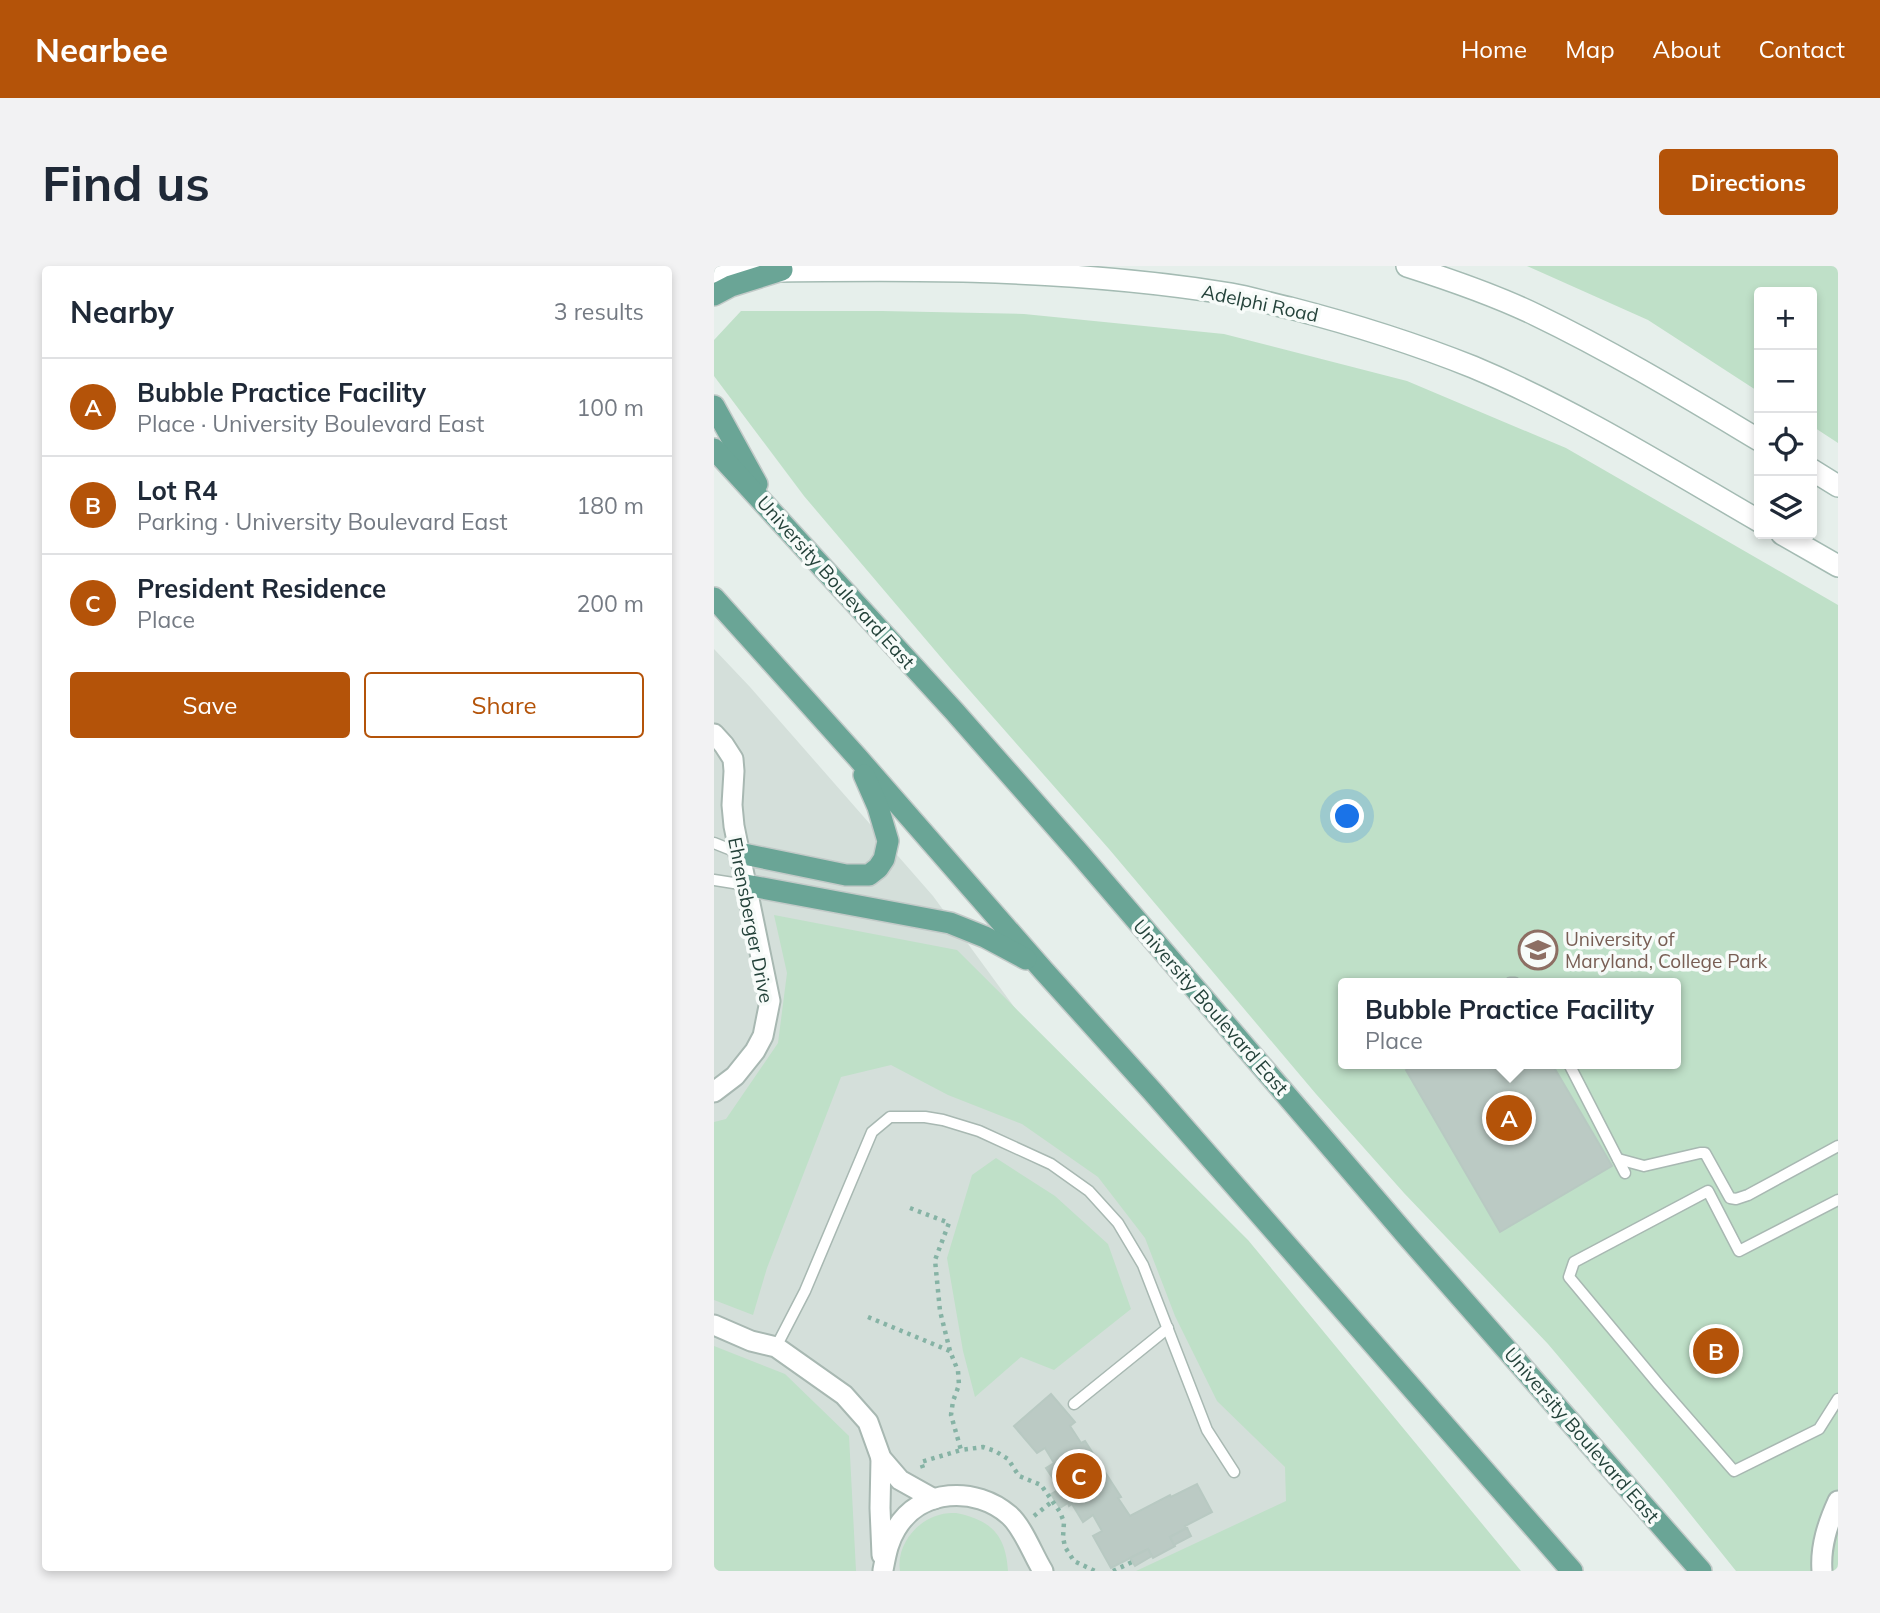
<!DOCTYPE html>
<html lang="en">
<head>
<meta charset="utf-8">
<style>
  body { margin:0; font-family:Mulish,sans-serif; background:#f2f2f3; color:#1f2937 }
  .controls { position:absolute; right:21px; top:21px; display:grid; overflow:hidden; border-radius:7px; box-shadow:0 4px 10px #0003 }
  .controls button { width:63px; height:63px; display:grid; place-items:center; padding:0; border:0; border-bottom:2px solid #e0e1e3; background:#fff; color:#1f2937; font:35px sans-serif }
  .you { position:absolute; left:634px; top:551px; width:24px; height:24px; margin:-18px; border:5px solid #fff; border-radius:50%; background:#1a73e8; box-shadow:0 0 0 10px #1a73e833 }
  .badge { display:grid; place-items:center; width:46px; height:46px; border-radius:50%; background:#b45309; color:#fff; font-size:23px; font-weight:700 }
  .pin { position:absolute; translate:-50% -50%; border:4px solid #fff; box-shadow:0 2px 7px #0006 }
  .popup { position:absolute; left:624px; top:712px; width:343px; height:91px; box-sizing:border-box; display:grid; place-content:center; border-radius:7px; background:#fff; filter:drop-shadow(0 2px 5px #0005); font-size:23px; white-space:nowrap; color:#747a83 }
  .popup b { font-size:26px; color:#1f2937 }
  .popup::after { content:''; position:absolute; left:50%; top:100%; margin-left:-14px; border:14px solid transparent; border-top-color:#fff }
  .list { margin:0; padding:0; list-style:none }
  h2 { display:flex; justify-content:space-between; align-items:center; height:91px; margin:0; padding:0 28px; font-size:30px }
  h2 small { font-size:23px; font-weight:400; color:#747a83 }
  .list li { display:grid; grid-template-columns:46px 1fr auto; gap:21px; align-items:center; box-sizing:border-box; height:98px; padding:0 28px; border-top:2px solid #e0e1e3 }
  .list b { display:block; font-size:26px; white-space:nowrap }
  .list p { margin:0; font-size:23px; white-space:nowrap; color:#747a83 }
  .list em { font-size:23px; font-style:normal; color:#747a83 }
  .actions { display:flex; gap:14px; padding:21px 28px }
  .actions a { flex:1; padding:16px 0; border:2px solid #b45309; border-radius:7px; text-align:center; font-size:24px; color:#b45309 }
  .actions .main { background:#b45309; color:#fff }
  .icon { flex:none; width:38px; height:38px; fill:none; stroke:currentColor; stroke-width:2; stroke-linecap:round; stroke-linejoin:round }
  .map { position:relative; flex:none; width:1124px; height:1305px; overflow:hidden; border-radius:7px }
  header { display:flex; align-items:center; gap:42px; box-sizing:border-box; height:98px; padding:0 35px; background:#b45309; color:#fff }
  header strong { font-size:33px }
  nav { display:flex; gap:38px; margin-inline-start:auto; font-size:24px }
  .intro { display:flex; align-items:center; justify-content:space-between; box-sizing:border-box; height:168px; padding:0 42px }
  h1 { margin:0; font-size:49px }
  .button { padding:18px 32px; border-radius:7px; background:#b45309; color:#fff; font-size:24px; font-weight:700 }
  main { display:flex; gap:42px; padding:0 42px }
  aside { flex:1; background:#fff; border-radius:7px; box-shadow:0 4px 10px #0003 }
  .map>svg:first-child { display:block }
</style>
</head>
<body>
<header>
<strong>Nearbee</strong>
<nav><a>Home</a><a>Map</a><a>About</a><a>Contact</a></nav>
</header>
<div class="intro"><h1>Find us</h1><a class="button">Directions</a></div>
<main>
<aside>
<h2>Nearby<small>3 results</small></h2>
<ul class="list">
<li><span class="badge">A</span><div><b>Bubble Practice Facility</b><p>Place · University Boulevard East</p></div><em>100 m</em></li>
<li><span class="badge">B</span><div><b>Lot R4</b><p>Parking · University Boulevard East</p></div><em>180 m</em></li>
<li><span class="badge">C</span><div><b>President Residence</b><p>Place</p></div><em>200 m</em></li>
</ul>
<div class="actions"><a class="main">Save</a><a>Share</a></div>
</aside>
<div class="map">
<svg width="1124" height="1305" viewBox="0 0 1124 1305">
  <rect width="100%" height="100%" fill="#e6efeb"/>
  <polygon fill="#d4dfda" points="0,383 36,421 219,630 369,835 781,1305 0,1305"/>
  <g fill="#bfe0c8" fill-rule="evenodd">
    <polygon points="813,0 1124,0 1124,177 1098,160 1098,26 1045,26 1045,126 934,54"/>
    <path d="M27,45H168L310,48L510,68L693,115L852,182L1124,339V1305H1022L949,1214L834,1078L690,927L602,828L395,583L236,402L90,230L0,110V74ZM629,717H961V798H629Z"/>
    <polygon points="60,649 243,684 534,974 807,1305 422,1305 572,1235 571,1201 503,1135 461,1050 431,972 384,911 308,858 234,829 177,799 127,811 53,1002 39,1049 0,1034 0,856 12,853 64,777 73,707"/>
    <polygon points="282,892 341,930 394,978 417,1043 340,1104 307,1091 261,1131 249,1085 233,992 258,909"/>
    <polygon points="0,1080 71,1108 135,1170 142,1305 0,1305"/>
    <path d="M242,1247C277,1254 292,1269 294,1305H186C182,1280 202,1255 225,1249C231,1247 237,1247 242,1247Z"/>
  </g>
  <g fill="#bbcac4" stroke="#b8c9c2" stroke-width="2">
    <polygon points="702,798 838,798 898,900 786,966 692,804"/>
    <polygon points="337,1128 361,1156 356,1160 367,1177 371,1175 407,1231 404,1232 416,1250 456,1229 457,1231 483,1218 498,1246 471,1260 473,1262 456,1271 461,1280 439,1292 434,1283 397,1302 379,1270 388,1265 379,1249 369,1256 358,1238 355,1240 354,1237 346,1242 337,1228 344,1224 344,1220 332,1202 340,1197 331,1182 323,1187 300,1160"/>
    <polygon points="473,1262 477,1270 460,1279 456,1271"/>
    <polygon points="434,1283 438,1290 421,1300 416,1292"/>
  </g>
  <g fill="none" stroke-linecap="round" stroke-linejoin="round">
    <defs>
      <g id="lane">
        <polyline points="0,577 25,587"/>
        <polyline points="0,614 32,619"/>
        <polyline points="796,717 801,717"/>
        <polyline points="855,798 911,907"/>
        <polyline points="904,893 930,900 986,887 991,887 1016,932 1022,933 1034,929 1124,880"/>
        <polyline points="1124,934 1025,985 994,925 860,996 855,1011 945,1119 1020,1205 1105,1163 1124,1133"/>
        <polyline points="62,1081 91,1025 158,866 176,851 211,851 229,854 265,865 337,898 375,925 404,957 429,999 493,1164 520,1206"/>
        <polyline points="360,1138 454,1062"/>
      </g>
      <g id="street">
        <polyline points="0,468 10,479 19,493 20,505 18,539 20,560 56,735 49,770 41,785 21,810 0,826"/>
        <polyline points="0,1059 37,1075 62,1081 130,1129 154,1156 167,1192 186,1214 220,1233"/>
        <polyline points="167,1192 166,1242 168,1289"/>
        <path d="M169,1304C172,1289 174,1276 182,1263C206,1222 262,1220 295,1249C309,1261 319,1289 329,1305"/>
        <path d="M1108,1305C1106,1280 1114,1257 1124,1235"/>
      </g>
      <g id="secondary">
        <path d="M693,0C737,14 781,29 822,49C899,86 973,131 1045,174"/>
        <path d="M0,6C172,3 346,0 517,28C536,31 556,38 576,42C638,58 699,77 759,101C859,143 952,201 1045,255"/>
        <polyline points="1098,204 1124,220"/>
        <polyline points="1068,268 1124,300"/>
      </g>
      <g id="primary">
        <polyline points="0,29 17,20 68,4"/>
        <polyline points="0,140 43,218"/>
        <polyline points="0,183 240,445 365,587 693,970 987,1305"/>
        <polyline points="0,332 143,491 329,704 438,825 858,1305"/>
        <polyline points="25,587 132,609 155,609 164,602 170,593 174,575 164,541 150,509"/>
        <polyline points="32,619 236,657 271,671 312,693"/>
      </g>
    </defs>
    <use href="#lane" stroke="#a8b8b2" stroke-width="13"/>
    <use href="#street" stroke="#a8b8b2" stroke-width="23"/>
    <use href="#secondary" stroke="#a4bbb3" stroke-width="24"/>
    <use href="#primary" stroke="#c2cac8" stroke-width="24"/>
    <g stroke="#86b3a5" stroke-width="4.5" stroke-dasharray="3.5 5" stroke-linecap="butt">
      <polyline points="196,942 235,957 221,994 226,1045 236,1085 244,1105 245,1119 239,1135 237,1149 247,1184 269,1181 281,1185 294,1193 305,1210 327,1219 346,1246 350,1256 349,1271 351,1281 360,1295 381,1305"/>
      <polyline points="154,1051 236,1085"/>
      <polyline points="209,1202 207,1196 247,1184"/>
      <polyline points="320,1250 340,1234"/>
      <polyline points="399,1305 418,1296"/>
    </g>
    <use href="#lane" stroke="#fff" stroke-width="10"/>
    <use href="#street" stroke="#fff" stroke-width="19"/>
    <use href="#secondary" stroke="#fff" stroke-width="21"/>
    <use href="#primary" stroke="#6aa596" stroke-width="21"/>
  </g>
  <defs>
    <symbol id="university-ring" viewBox="-11 -11 22 22"><circle r="9.5" fill="#f7fbf9" stroke="#8d6e63" stroke-width="1.5"/><path d="M0-5L7-2L0 1L-7-2ZM-4 1L0 2.5L4 1V4Q0 6-4 4Z" fill="#8d6e63"/></symbol>
  </defs>
  <g fill-rule="evenodd">
    <use href="#university-ring" x="802" y="662" width="44" height="44"/>
  </g>
  <g text-anchor="middle" stroke-width="7" stroke-linejoin="round" paint-order="stroke">
    <g font-size="19" fill="#24423a" stroke="#f7fbf9">
      <text transform="translate(546 37) rotate(12)" y="7">Adelphi Road</text>
      <text transform="translate(122 316) rotate(48)" y="7">University Boulevard East</text>
      <text transform="translate(37 654) rotate(79)" y="7">Ehrensberger Drive</text>
      <text transform="translate(497 741) rotate(49)" y="7">University Boulevard East</text>
      <text transform="translate(868 1169) rotate(49)" y="7">University Boulevard East</text>
    </g>
    <g font-size="19" fill="#785e54" stroke="#f7fbf9" text-anchor="start">
      <text x="851" y="680">University of<tspan x="851" dy="22">Maryland, College Park</tspan></text>
    </g>
  </g>
</svg>
<div class="controls">
<button>+</button>
<button>−</button>
<button><svg class="icon" aria-label="locate" viewBox="0 0 24 24"><circle cx="12" cy="12" r="6"/><path d="M12 2v4M12 18v4M2 12h4M18 12h4"/></svg></button>
<button><svg class="icon" aria-label="layers" viewBox="0 0 24 24"><path d="M12 4l9 5-9 5-9-5zM3 14l9 5 9-5"/></svg></button>
</div>
<div class="you"></div>
<div class="pin badge" style="left:795px;top:852px">A</div>
<div class="popup"><b>Bubble Practice Facility</b>Place</div>
<div class="pin badge" style="left:1002px;top:1085px">B</div>
<div class="pin badge" style="left:365px;top:1210px">C</div>
</div>
</main>
</body>
</html>
